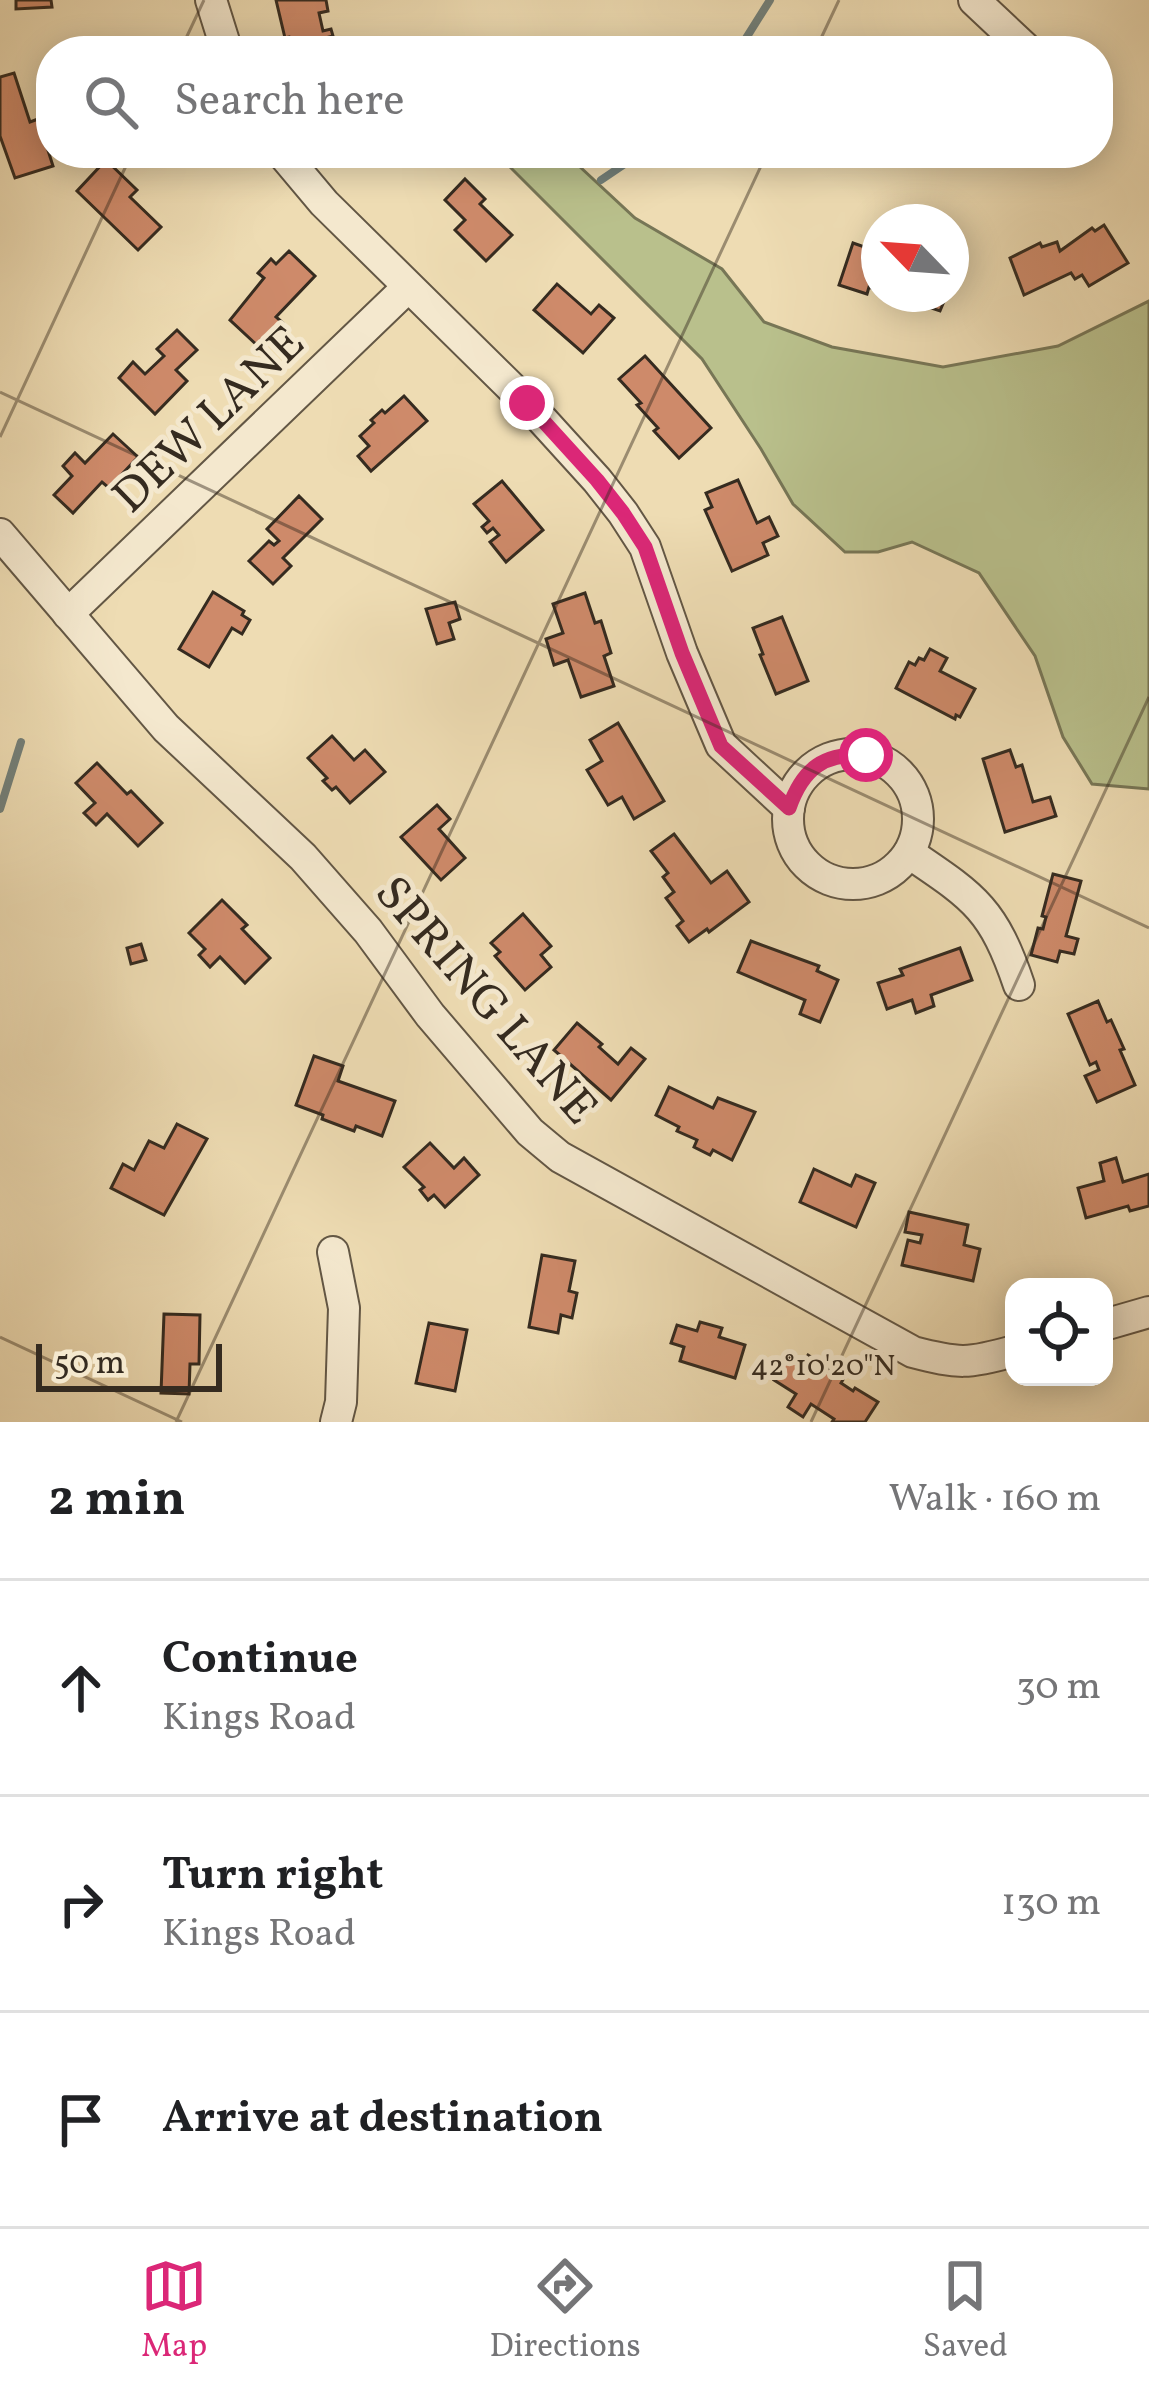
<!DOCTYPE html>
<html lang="en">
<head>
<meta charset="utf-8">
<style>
  body { margin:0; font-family:Vollkorn,serif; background:#f6f6f6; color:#202124 }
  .controls { position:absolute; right:36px; bottom:36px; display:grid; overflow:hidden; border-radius:24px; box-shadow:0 6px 30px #0003 }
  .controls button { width:108px; height:108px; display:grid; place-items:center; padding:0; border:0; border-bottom:3px solid #e0e0e0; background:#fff; color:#202124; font:60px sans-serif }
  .compass { position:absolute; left:861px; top:204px; width:108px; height:108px; border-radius:50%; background:#fff; box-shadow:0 6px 30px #0003; rotate:295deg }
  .scale { position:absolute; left:36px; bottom:30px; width:186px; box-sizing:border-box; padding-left:12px; border:6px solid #352b20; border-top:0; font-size:33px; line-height:42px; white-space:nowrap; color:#352b20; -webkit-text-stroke:9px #f4e8ce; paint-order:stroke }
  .stop { position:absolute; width:36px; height:36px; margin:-27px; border:9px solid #db2777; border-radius:50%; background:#fff }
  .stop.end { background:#db2777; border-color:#fff; box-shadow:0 3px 12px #0008 }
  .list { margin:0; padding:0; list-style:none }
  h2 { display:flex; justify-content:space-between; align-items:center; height:156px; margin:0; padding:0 48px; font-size:51px }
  h2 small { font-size:39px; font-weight:400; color:#757577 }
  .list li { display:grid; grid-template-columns:78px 1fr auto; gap:36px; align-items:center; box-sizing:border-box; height:216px; padding:0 48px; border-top:3px solid #e0e0e0 }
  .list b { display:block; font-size:45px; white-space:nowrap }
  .list p { margin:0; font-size:39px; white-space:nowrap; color:#757577 }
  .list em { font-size:39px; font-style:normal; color:#757577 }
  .icon { flex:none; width:66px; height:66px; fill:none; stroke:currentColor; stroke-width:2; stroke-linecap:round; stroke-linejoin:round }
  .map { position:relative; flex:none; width:1149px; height:1422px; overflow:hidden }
  .search { position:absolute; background:#fff; box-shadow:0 6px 30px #0003; left:36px; right:36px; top:36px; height:132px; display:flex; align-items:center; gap:30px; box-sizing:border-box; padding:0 42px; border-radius:48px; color:#757577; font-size:45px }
  .sheet { height:804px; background:#fff }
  nav { display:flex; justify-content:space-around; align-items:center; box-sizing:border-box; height:168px; border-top:3px solid #e0e0e0; background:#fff; font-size:33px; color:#757577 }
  nav a { display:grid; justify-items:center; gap:6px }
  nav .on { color:#db2777 }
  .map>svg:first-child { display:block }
</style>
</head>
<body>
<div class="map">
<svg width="1149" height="1422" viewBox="0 0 1149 1422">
  <rect width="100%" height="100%" fill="#eedcb3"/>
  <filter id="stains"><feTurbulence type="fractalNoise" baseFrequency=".00167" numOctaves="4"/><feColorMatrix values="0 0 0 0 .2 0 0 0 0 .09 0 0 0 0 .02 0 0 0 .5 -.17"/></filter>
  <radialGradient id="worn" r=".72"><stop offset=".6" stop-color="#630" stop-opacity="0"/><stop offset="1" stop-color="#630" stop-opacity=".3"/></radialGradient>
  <polygon fill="#b9c08c" stroke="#777656" stroke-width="3" points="507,153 565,153 635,218 722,269 764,322 832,347 943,367 1058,346 1149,301 1149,789 1092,784 1063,737 1035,656 979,573 912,542 878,552 845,552 793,504 761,449 702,359 500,157"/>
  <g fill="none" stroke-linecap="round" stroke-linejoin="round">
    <g stroke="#73807a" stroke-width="8">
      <polyline points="738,51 770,0"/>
      <polyline points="601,180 641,153"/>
      <polyline points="0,809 21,742"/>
    </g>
  </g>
  <g fill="#ce8a6a" stroke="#352b20" stroke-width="3">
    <polygon points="16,0 51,0 52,7 16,9"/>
    <polygon points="276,0 326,0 328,11 319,13 323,31 331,29 333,36 325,38 328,49 292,51 289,37 285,38"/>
    <polygon points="607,42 607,51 560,51 560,46"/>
    <polygon points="14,73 30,122 38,119 53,166 15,178 0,136 0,77"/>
    <polygon points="106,160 137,190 130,197 161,227 138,250 77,191"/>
    <polygon points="465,179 485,199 480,204 512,235 486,261 455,230 465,220 445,200"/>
    <polygon points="1104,225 1128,263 1089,286 1082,275 1075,279 1071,273 1024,295 1010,258 1040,243 1042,247 1057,242 1060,251 1092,228 1095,231"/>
    <polygon points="853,243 879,252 879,291 869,287 867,294 839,285"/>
    <polygon points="289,251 315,276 276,317 283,323 260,348 230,320 264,278 258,273 271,259 276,264"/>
    <polygon points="557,284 591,314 599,305 614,318 583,353 534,310"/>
    <polygon points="889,294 947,294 940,311"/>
    <polygon points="177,330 197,350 176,370 187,381 155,414 119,378 133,362 145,374 164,356 157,349"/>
    <polygon points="645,356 711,428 679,458 654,431 658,428 637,405 641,403 619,379"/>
    <polygon points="404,396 427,421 371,471 358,456 369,446 360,436 374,423 371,420 382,410 385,413"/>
    <polygon points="113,434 138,457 109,488 102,482 73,513 54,495 72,476 63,466 75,453 85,463"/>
    <polygon points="738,480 757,523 769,517 778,536 763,543 768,555 732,571 705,510 712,507 706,493"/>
    <polygon points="502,481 543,530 506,562 490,542 499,535 493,528 487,533 482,527 489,521 474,504"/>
    <polygon points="299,496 322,519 283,558 291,566 273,584 249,561 269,541 274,545 279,541 267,529"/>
    <polygon points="213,592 244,611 242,615 250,620 242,634 232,628 209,667 179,649"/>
    <polygon points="585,593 595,623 601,621 611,653 604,656 614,686 581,697 568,660 554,665 546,639 563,633 553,604"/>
    <polygon points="455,602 460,619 449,623 454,639 437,644 426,609"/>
    <polygon points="782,617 808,681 776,694 760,655 763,654 753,628"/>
    <polygon points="930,649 947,658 940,671 975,689 960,717 956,715 955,719 896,688 909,662 915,665 919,658 924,660"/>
    <polygon points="618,723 664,801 634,819 622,797 608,805 587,770 602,761 590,740"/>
    <polygon points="332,736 354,760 365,750 385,772 350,803 336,787 332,790 323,781 327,778 308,758"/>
    <polygon points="1010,750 1016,767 1022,765 1033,802 1050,797 1056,816 1005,832 983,759"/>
    <polygon points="97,763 127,794 131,791 162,823 138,846 107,814 96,825 84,813 95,803 76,783"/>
    <polygon points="437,805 450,819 439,829 465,858 441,880 401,837"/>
    <polygon points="674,834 711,883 727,871 749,902 709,932 707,929 689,942 677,926 683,921 666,898 674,892 663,877 668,873 651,851"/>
    <polygon points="1053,874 1081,881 1066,936 1078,939 1074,954 1060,951 1057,962 1031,955 1038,928 1043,929 1046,917 1042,916"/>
    <polygon points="222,900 247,925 242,929 270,958 245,983 220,957 210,967 199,955 205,949 189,933"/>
    <polygon points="523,914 551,946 541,955 551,967 525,990 495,956 500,952 491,943"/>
    <polygon points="751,941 819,966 817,971 838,980 820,1022 800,1014 805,1000 738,972"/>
    <polygon points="141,944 146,960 131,964 127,948"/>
    <polygon points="960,948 972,980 931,995 934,1006 916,1013 912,1000 887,1009 878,983 903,975 900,969"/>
    <polygon points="1098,1001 1107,1022 1111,1020 1124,1049 1120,1050 1135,1085 1097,1102 1085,1076 1099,1070 1096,1062 1090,1065 1068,1014"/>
    <polygon points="577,1023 602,1044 599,1047 618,1064 631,1048 645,1059 611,1100 554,1050"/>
    <polygon points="314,1056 343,1066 338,1081 395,1101 382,1136 356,1126 354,1131 322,1119 323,1115 296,1105"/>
    <polygon points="669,1087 713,1108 718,1098 755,1112 732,1160 713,1150 710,1155 694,1147 697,1140 677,1131 679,1127 656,1115"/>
    <polygon points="177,1124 207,1139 164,1215 111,1188 123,1164 134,1170 149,1141 164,1148"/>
    <polygon points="430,1143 454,1168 464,1158 479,1175 445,1207 434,1195 428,1200 420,1190 424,1187 404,1167"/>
    <polygon points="1116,1158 1123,1182 1149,1174 1149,1206 1130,1211 1128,1206 1086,1218 1078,1188 1104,1181 1100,1163"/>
    <polygon points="814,1169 851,1186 856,1175 875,1183 856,1227 800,1202"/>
    <polygon points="909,1212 968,1225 964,1245 980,1249 973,1281 902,1265 908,1240 920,1243 922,1235 905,1232"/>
    <polygon points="542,1255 575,1261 569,1291 577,1293 572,1318 561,1315 558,1333 529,1327"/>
    <polygon points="164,1314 200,1315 199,1364 190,1364 189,1394 161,1393"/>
    <polygon points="700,1322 722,1328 719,1337 745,1345 735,1378 680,1361 684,1347 671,1343 677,1325 697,1331"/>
    <polygon points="429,1323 467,1330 455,1391 416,1383"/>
    <polygon points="792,1353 804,1361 808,1355 844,1378 841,1383 853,1391 855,1388 878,1402 865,1422 832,1422 834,1419 811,1404 803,1417 788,1407 796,1394 774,1380"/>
  </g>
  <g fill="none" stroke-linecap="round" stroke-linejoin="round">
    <defs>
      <g id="minor">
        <polyline points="211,0 227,51"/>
        <polyline points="974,0 1025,48"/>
        <polyline points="282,153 324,203 527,403 597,480 623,513 645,547 682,653 721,745 789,808"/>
        <path d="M0,534L166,728L303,857L368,931L430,1015L530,1132L560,1157L913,1352C959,1364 968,1364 1014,1351"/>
        <polyline points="68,614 408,287"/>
        <circle cx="853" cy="819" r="65"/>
        <path d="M909,853C974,897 993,908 1019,985"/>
        <polyline points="333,1252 344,1308 341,1402 336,1422"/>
        <polyline points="1104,1325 1149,1312"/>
      </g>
    </defs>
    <use href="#minor" stroke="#635745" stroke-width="34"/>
    <use href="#minor" stroke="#f4e8ce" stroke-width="30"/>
  </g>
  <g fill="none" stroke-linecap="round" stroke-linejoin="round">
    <path stroke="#db2777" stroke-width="15" d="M527,403L597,480L623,513L645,547L682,653L721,746L789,808C803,768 824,753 866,755"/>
  </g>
  <path fill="none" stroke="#352b20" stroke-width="3" stroke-opacity="0.45" d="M180,51L204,0M815,51L839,0M0,392L1149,928M0,437L132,153M0,1337L182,1422M176,1422L767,153M811,1422L1149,697"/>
  <g text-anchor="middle" stroke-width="10" stroke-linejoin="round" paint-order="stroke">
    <g font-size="48" fill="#352b20" stroke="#f4e8ce">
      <text transform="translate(207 418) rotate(-44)" y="17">DEW LANE</text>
      <text transform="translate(488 999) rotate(49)" y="17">SPRING LANE</text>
    </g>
  </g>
  <g font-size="30" text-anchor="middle" fill="#352b20" stroke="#f4e8ce" stroke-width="10" stroke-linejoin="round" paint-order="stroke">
    <text x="823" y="1375">42°10'20"N</text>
  </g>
  <rect width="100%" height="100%" filter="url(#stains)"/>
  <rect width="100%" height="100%" fill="url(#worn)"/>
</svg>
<div class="controls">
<button><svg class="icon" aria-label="locate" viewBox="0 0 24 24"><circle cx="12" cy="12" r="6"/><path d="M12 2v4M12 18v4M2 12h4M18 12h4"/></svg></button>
</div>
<svg class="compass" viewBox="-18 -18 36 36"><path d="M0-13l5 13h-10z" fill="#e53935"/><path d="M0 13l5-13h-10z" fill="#757577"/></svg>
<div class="scale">50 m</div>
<div class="stop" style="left:866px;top:755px"></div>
<div class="stop end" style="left:527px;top:403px"></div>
<div class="search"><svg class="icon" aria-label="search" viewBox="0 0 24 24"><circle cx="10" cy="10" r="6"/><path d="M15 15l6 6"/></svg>Search here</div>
</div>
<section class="sheet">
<h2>2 min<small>Walk · 160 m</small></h2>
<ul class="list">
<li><svg class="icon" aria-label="ahead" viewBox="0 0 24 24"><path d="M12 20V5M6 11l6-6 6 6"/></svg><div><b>Continue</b><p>Kings Road</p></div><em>30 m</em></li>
<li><svg class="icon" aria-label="right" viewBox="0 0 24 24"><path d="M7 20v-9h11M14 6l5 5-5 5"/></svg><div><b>Turn right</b><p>Kings Road</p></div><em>130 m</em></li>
<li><svg class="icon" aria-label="arrive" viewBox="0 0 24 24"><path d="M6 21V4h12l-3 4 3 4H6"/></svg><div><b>Arrive at destination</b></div></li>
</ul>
</section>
<nav>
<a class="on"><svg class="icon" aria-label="map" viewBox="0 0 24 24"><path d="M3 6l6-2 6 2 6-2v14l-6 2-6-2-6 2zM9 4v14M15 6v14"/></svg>Map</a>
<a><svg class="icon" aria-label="directions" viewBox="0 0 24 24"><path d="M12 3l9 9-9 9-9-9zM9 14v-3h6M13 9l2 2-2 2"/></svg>Directions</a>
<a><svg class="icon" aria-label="saved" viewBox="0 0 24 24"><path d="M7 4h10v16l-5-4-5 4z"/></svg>Saved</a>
</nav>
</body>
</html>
